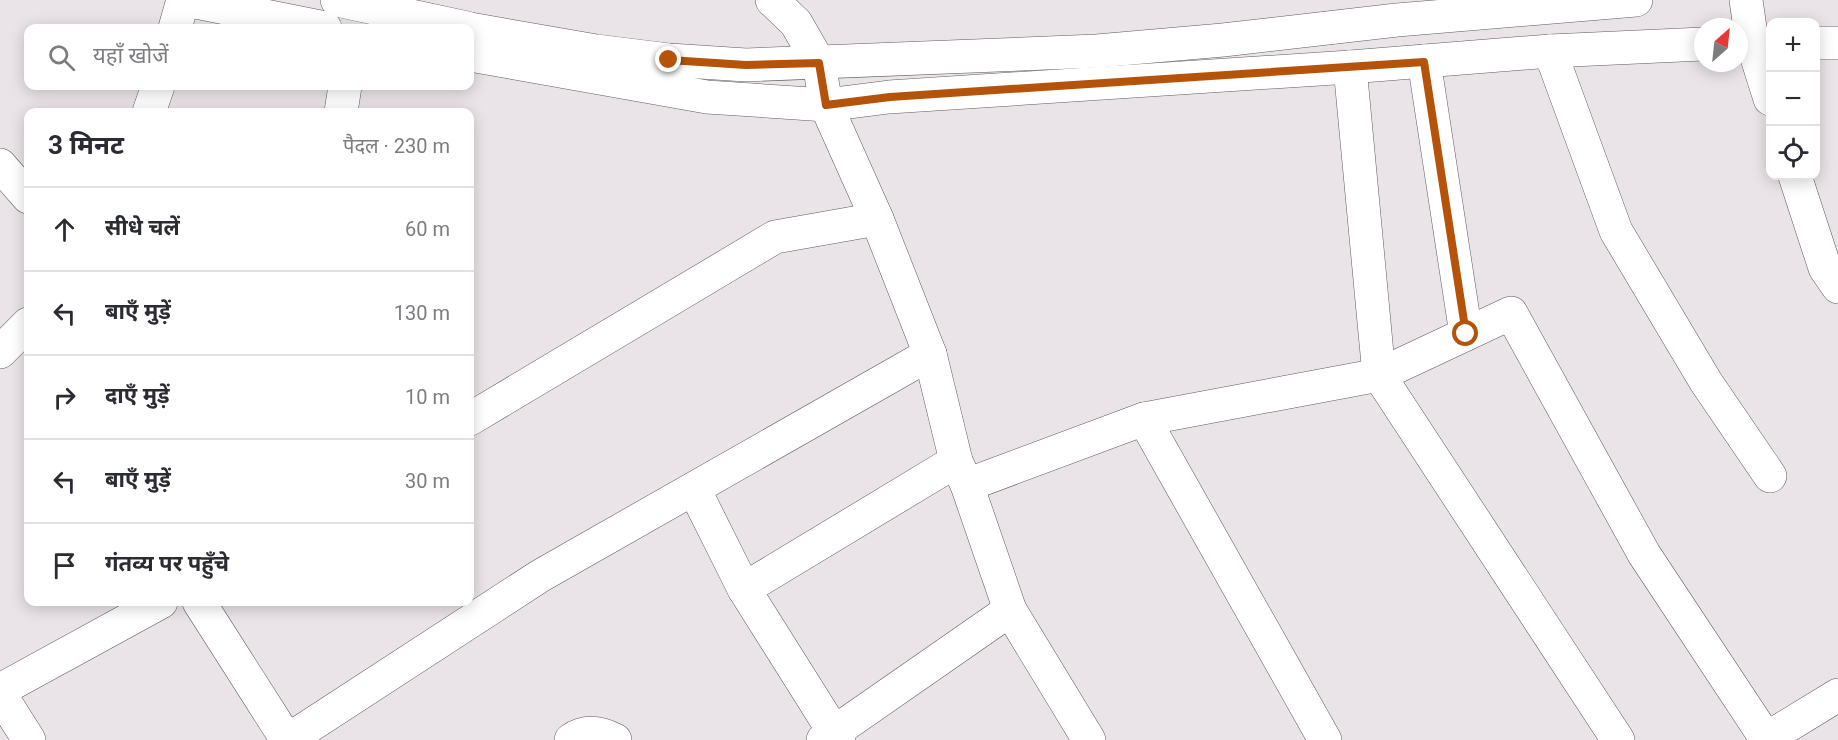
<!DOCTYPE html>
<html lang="hi">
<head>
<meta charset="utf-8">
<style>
  body { margin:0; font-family:Roboto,"Noto Sans Devanagari",sans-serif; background:#f7f7f7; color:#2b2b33 }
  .controls { position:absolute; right:18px; top:18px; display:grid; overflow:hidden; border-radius:12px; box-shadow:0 3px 15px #0003 }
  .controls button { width:54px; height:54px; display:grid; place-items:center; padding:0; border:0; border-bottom:2px solid #e1e1e2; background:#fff; color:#2b2b33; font:30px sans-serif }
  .compass { position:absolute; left:1694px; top:18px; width:54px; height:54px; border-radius:50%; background:#fff; box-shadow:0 3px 15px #0003; rotate:27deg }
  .stop { position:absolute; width:18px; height:18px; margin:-14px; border:4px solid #b45309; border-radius:50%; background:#fff }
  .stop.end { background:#b45309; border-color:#fff; box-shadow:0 2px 6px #0008 }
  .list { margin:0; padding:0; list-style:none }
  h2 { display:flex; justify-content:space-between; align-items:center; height:78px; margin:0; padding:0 24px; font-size:26px }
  h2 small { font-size:20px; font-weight:400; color:#7c7c81 }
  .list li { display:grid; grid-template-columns:39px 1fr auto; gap:18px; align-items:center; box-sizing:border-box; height:84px; padding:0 24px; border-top:2px solid #e1e1e2 }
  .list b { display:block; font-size:22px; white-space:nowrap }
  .list em { font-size:20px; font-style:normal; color:#7c7c81 }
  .icon { flex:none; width:33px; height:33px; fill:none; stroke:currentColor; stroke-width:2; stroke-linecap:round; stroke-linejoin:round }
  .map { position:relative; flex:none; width:1838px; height:740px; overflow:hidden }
  .search { position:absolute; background:#fff; box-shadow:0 3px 15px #0003; left:24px; top:24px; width:450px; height:66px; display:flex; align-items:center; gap:15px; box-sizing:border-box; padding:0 21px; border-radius:12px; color:#7c7c81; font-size:22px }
  .panel { position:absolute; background:#fff; box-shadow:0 3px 15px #0003; left:24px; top:108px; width:450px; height:498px; border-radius:12px }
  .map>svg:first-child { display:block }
</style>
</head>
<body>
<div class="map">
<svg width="1838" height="740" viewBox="0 0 1838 740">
  <rect width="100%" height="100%" fill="#eae3e8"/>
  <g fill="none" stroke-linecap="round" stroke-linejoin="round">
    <defs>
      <g id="minor">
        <polyline points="186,0 325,28"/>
        <polyline points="337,0 467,28"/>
        <polyline points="772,0 796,23 819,63 826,105 877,219 930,354 956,461 967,485 1010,610 1089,740"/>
        <polyline points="1746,0 1752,42 1770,99"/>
        <polyline points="175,28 183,0"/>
        <polyline points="470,29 596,51 669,60 746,65 1097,51 1223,40 1397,20 1636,0"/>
        <polyline points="1816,43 1838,43"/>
        <polyline points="1550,51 1616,231 1706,382 1770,476"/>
        <polyline points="470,55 707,97 826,105 889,97 1350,67 1550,51 1703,44"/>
        <polyline points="1424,61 1466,334"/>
        <polyline points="1350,67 1379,375 1618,740"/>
        <polyline points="149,112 158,86"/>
        <polyline points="341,112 345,86"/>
        <polyline points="0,165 28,197"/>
        <polyline points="1795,176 1825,268 1838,287"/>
        <polyline points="0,352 28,324"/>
        <polyline points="470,419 775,237 877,219"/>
        <polyline points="967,485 1144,419"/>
        <polyline points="694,489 744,589 839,740"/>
        <polyline points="744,589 956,461"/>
        <polyline points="199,602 287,740"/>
        <polyline points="0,690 161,602"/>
        <polyline points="0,694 29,740"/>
        <polyline points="1766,739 1838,695"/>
        <polyline points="288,740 540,576 930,354"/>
        <path d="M571,740C585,730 599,732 615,740"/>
        <polyline points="823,740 1010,610"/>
        <polyline points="1325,740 1144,419 1379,375 1511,313 1644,554 1767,740"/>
      </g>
    </defs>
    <use href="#minor" stroke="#605a5e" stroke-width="34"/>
    <use href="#minor" stroke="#fff" stroke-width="33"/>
  </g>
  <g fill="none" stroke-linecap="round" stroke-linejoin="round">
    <polyline stroke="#b45309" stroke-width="8" points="669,60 746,65 819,63 826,105 890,97 1424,62 1466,334"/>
  </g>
</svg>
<div class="controls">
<button>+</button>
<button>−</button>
<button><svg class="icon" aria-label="locate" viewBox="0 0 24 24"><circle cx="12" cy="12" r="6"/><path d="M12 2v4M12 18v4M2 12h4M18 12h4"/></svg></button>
</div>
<svg class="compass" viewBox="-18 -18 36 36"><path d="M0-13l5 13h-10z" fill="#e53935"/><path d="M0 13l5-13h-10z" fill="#7c7c81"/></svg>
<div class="stop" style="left:1466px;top:334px"></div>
<div class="stop end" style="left:669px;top:60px"></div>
<div class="search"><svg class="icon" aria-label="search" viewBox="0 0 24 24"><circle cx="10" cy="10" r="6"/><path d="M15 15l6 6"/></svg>यहाँ खोजें</div>
<section class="panel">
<h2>3 मिनट<small>पैदल · 230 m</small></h2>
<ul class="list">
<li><svg class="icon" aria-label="ahead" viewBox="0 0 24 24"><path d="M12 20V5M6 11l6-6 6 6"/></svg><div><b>सीधे चलें</b></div><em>60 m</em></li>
<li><svg class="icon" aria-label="left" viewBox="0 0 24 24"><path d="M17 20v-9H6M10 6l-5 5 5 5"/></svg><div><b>बाएँ मुड़ें</b></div><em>130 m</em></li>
<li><svg class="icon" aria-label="right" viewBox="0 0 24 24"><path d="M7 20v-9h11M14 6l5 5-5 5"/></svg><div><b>दाएँ मुड़ें</b></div><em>10 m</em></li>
<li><svg class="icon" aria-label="left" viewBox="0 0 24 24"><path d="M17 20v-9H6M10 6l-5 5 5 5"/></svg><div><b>बाएँ मुड़ें</b></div><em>30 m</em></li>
<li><svg class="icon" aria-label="arrive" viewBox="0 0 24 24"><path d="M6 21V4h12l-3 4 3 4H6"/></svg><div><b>गंतव्य पर पहुँचे</b></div></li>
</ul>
</section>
</div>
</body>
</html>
